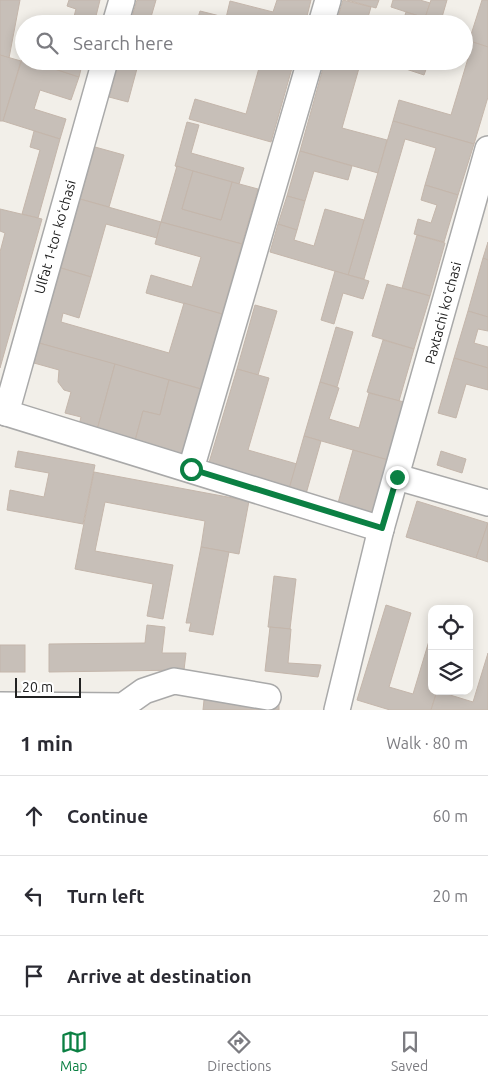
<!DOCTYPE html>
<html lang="en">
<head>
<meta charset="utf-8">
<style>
  body { margin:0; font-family:Ubuntu,sans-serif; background:#f7f7f7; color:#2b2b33 }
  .controls { position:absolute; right:15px; bottom:15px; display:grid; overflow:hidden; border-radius:10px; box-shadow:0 2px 12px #0003 }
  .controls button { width:45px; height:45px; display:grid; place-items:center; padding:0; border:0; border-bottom:1px solid #e1e1e2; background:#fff; color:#2b2b33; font:25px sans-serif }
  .scale { position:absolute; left:15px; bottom:12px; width:66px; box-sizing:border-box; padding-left:5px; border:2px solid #222; border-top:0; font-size:14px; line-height:18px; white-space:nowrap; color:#222; -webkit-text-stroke:4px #fff; paint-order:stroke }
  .stop { position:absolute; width:15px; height:15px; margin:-11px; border:4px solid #0b8043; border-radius:50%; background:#fff }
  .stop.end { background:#0b8043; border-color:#fff; box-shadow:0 1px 5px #0008 }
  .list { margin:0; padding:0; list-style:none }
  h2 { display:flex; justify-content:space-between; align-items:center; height:65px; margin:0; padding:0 20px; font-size:21px }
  h2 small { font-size:16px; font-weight:400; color:#7c7c81 }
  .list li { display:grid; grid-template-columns:32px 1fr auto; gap:15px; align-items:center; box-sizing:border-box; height:80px; padding:0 20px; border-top:1px solid #e1e1e2 }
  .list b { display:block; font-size:19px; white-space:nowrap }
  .list em { font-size:16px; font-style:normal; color:#7c7c81 }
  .icon { flex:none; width:28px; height:28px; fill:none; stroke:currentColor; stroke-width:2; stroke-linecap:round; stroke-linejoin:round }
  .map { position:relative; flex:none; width:488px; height:710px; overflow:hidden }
  .search { position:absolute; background:#fff; box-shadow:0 2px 12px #0003; left:15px; right:15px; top:15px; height:55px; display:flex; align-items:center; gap:12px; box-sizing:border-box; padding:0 18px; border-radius:28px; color:#7c7c81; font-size:19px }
  .sheet { height:305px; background:#fff }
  nav { display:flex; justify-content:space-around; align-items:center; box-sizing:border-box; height:70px; border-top:1px solid #e1e1e2; background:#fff; font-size:14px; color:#7c7c81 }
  nav a { display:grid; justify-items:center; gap:2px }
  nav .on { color:#0b8043 }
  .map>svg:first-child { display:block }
</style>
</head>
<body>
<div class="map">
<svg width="488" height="710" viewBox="0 0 488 710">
  <rect width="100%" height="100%" fill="#f2efe9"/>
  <g fill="#c7bfb8" stroke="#c4b6ab">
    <polygon points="0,0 20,0 9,58 0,55"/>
    <polygon points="69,0 100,0 94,24 72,24 76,9 67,6"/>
    <polygon points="137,0 156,0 149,24 130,24"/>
    <polygon points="277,0 311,0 305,24 248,24 226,18 230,1 273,12"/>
    <polygon points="343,0 371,7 366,24 336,24"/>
    <polygon points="347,0 379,0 376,8"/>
    <polygon points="393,0 420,0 430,3 425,18 391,7"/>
    <polygon points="431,0 447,0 440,24 423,24"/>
    <polygon points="482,0 488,0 488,47 469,41"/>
    <polygon points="200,11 216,15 214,24 196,24"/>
    <polygon points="406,12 425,18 423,24 402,24"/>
    <polygon points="216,15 226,18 248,24 214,24"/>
    <polygon points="473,42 488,47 488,97 474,144 393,121 399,100 451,115"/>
    <polygon points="0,55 21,61 3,121 0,121"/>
    <polygon points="22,59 24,61 30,61 79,77 71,100 40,90 34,109 66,119 60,139 3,121"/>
    <polygon points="51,61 83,61 79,77 49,67"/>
    <polygon points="119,61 139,61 128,102 109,97"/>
    <polygon points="178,61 203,61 201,68"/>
    <polygon points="261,61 294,61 271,142 189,119 195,99 246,114"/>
    <polygon points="325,61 361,61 342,128 387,140 378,173 300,151"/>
    <polygon points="391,61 412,61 409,70 390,64"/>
    <polygon points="412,61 429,61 424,75 409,70"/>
    <polygon points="393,121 474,144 458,195 425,185 436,148 405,139 364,279 348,275"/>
    <polygon points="187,122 199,125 191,153 244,168 239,184 175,166"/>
    <polygon points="34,131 60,139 38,218 22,214 40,150 30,147"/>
    <polygon points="95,147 124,155 109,207 80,199"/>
    <polygon points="300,151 352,166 348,180 314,171 305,201 287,196"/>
    <polygon points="177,166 193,171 182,209 221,220 232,182 258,189 242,244 161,222"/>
    <polygon points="193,171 232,182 221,220 182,209"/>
    <polygon points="425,185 458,195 444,242 414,234 418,219 431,223 437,205 421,200"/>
    <polygon points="287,196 305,201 297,230 278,224"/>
    <polygon points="80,199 161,222 157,238 106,224 91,277 61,268"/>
    <polygon points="0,209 42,219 0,368 0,252 5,233 0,231"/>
    <polygon points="325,209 364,220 348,275 270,252 278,224 297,230 294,240 314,246"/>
    <polygon points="161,222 242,244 222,314 146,293 151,275 192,287 201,257 155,244"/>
    <polygon points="417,235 445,243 430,296 402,288"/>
    <polygon points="488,242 488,260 483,258"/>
    <polygon points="483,258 488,260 488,317 468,311"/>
    <polygon points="61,268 91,277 79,318 63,313 61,322 169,353 184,303 222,314 201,389 39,343"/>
    <polygon points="335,271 369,281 363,299 343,293 334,324 321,320"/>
    <polygon points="387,284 430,296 414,349 372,336"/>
    <polygon points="255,305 277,311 258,375 237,369"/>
    <polygon points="468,311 488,317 488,331 478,329 474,343 488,347 488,368 454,358"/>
    <polygon points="336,327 353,332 337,387 320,382"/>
    <polygon points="383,340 414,349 399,401 367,392"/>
    <polygon points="39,343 115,364 97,430 79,425 81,417 65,413 71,392 64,390 58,382 59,370 34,363"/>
    <polygon points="454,358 488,368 488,390 466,384 456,418 438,413"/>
    <polygon points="115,364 169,380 160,415 143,411 135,441 97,430"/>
    <polygon points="237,369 269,378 248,450 297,464 289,489 208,466"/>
    <polygon points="169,380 201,389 183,455 135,441 143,411 160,415"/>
    <polygon points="320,382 339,388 329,419 359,428 369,393 404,402 388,460 304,436"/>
    <polygon points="304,436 321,441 306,494 289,489"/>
    <polygon points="353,450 388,460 372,513 338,503"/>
    <polygon points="18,451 95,465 83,524 7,510 10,490 44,497 49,473 15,467"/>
    <polygon points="441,451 466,459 462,473 437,465"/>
    <polygon points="94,472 249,501 239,554 201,547 205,521 105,502 95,551 173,565 163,619 147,616 153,584 75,569"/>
    <polygon points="417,501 488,523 476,558 406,537"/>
    <polygon points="488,523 488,562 476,558"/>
    <polygon points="201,547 229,552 213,635 189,631 191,623 186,623"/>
    <polygon points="274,576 296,579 290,629 268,627"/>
    <polygon points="386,605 411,613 389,687 413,694 432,631 432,691 437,691 431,710 390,710 357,700"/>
    <polygon points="147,625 165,627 162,653 186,653 184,670 49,672 49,644 145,643"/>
    <polygon points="270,627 291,629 288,663 321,665 318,677 265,671"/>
    <rect x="0" y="645" width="25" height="27"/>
    <polygon points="488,653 488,710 431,710 437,691 473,702"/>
    <polygon points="204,700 279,704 279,710 203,710"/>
  </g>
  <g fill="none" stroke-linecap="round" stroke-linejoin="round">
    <defs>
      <g id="minor">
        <polyline points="115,24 122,0"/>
        <polyline points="321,24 328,0"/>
        <polyline points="0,411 381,529"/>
        <polyline points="6,413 105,61"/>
        <polyline points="191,469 310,61"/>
        <polyline points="397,477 488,503"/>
        <polyline points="0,705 123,706 144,691 174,681 268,697"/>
        <polyline points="337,710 381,529 488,149"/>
      </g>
    </defs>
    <use href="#minor" stroke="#a9a9a9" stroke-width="28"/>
    <use href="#minor" stroke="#fff" stroke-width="25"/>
  </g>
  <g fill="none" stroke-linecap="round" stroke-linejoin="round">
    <polyline stroke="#0b8043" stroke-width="6" points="191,469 382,528 397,477"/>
  </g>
  <g text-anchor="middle" stroke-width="4.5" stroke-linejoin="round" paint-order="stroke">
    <g font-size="14" fill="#222" stroke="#fff">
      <text transform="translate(55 237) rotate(-74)" y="5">Ulfat 1-tor koʻchasi</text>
      <text transform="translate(443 313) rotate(-75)" y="5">Paxtachi koʻchasi</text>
    </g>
  </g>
</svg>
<div class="controls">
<button><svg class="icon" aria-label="locate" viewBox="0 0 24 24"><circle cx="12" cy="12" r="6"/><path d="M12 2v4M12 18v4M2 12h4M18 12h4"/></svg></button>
<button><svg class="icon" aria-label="layers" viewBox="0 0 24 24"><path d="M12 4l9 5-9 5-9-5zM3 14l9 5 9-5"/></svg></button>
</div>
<div class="scale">20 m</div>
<div class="stop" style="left:191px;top:469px"></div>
<div class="stop end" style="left:397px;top:477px"></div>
<div class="search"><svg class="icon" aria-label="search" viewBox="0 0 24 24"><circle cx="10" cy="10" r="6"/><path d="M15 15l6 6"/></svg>Search here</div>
</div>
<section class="sheet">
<h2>1 min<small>Walk · 80 m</small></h2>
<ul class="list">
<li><svg class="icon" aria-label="ahead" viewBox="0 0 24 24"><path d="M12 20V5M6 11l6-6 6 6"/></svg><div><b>Continue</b></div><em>60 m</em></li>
<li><svg class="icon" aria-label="left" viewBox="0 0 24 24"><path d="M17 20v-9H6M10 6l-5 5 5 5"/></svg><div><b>Turn left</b></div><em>20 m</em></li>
<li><svg class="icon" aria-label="arrive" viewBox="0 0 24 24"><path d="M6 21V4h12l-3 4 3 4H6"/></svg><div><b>Arrive at destination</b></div></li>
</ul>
</section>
<nav>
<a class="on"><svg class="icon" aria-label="map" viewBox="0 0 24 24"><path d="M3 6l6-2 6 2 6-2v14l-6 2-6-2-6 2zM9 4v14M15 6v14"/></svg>Map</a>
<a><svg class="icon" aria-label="directions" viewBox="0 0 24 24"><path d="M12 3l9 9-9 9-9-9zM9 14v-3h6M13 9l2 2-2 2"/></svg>Directions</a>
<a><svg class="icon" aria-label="saved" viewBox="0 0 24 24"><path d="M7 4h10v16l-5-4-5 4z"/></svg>Saved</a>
</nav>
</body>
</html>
